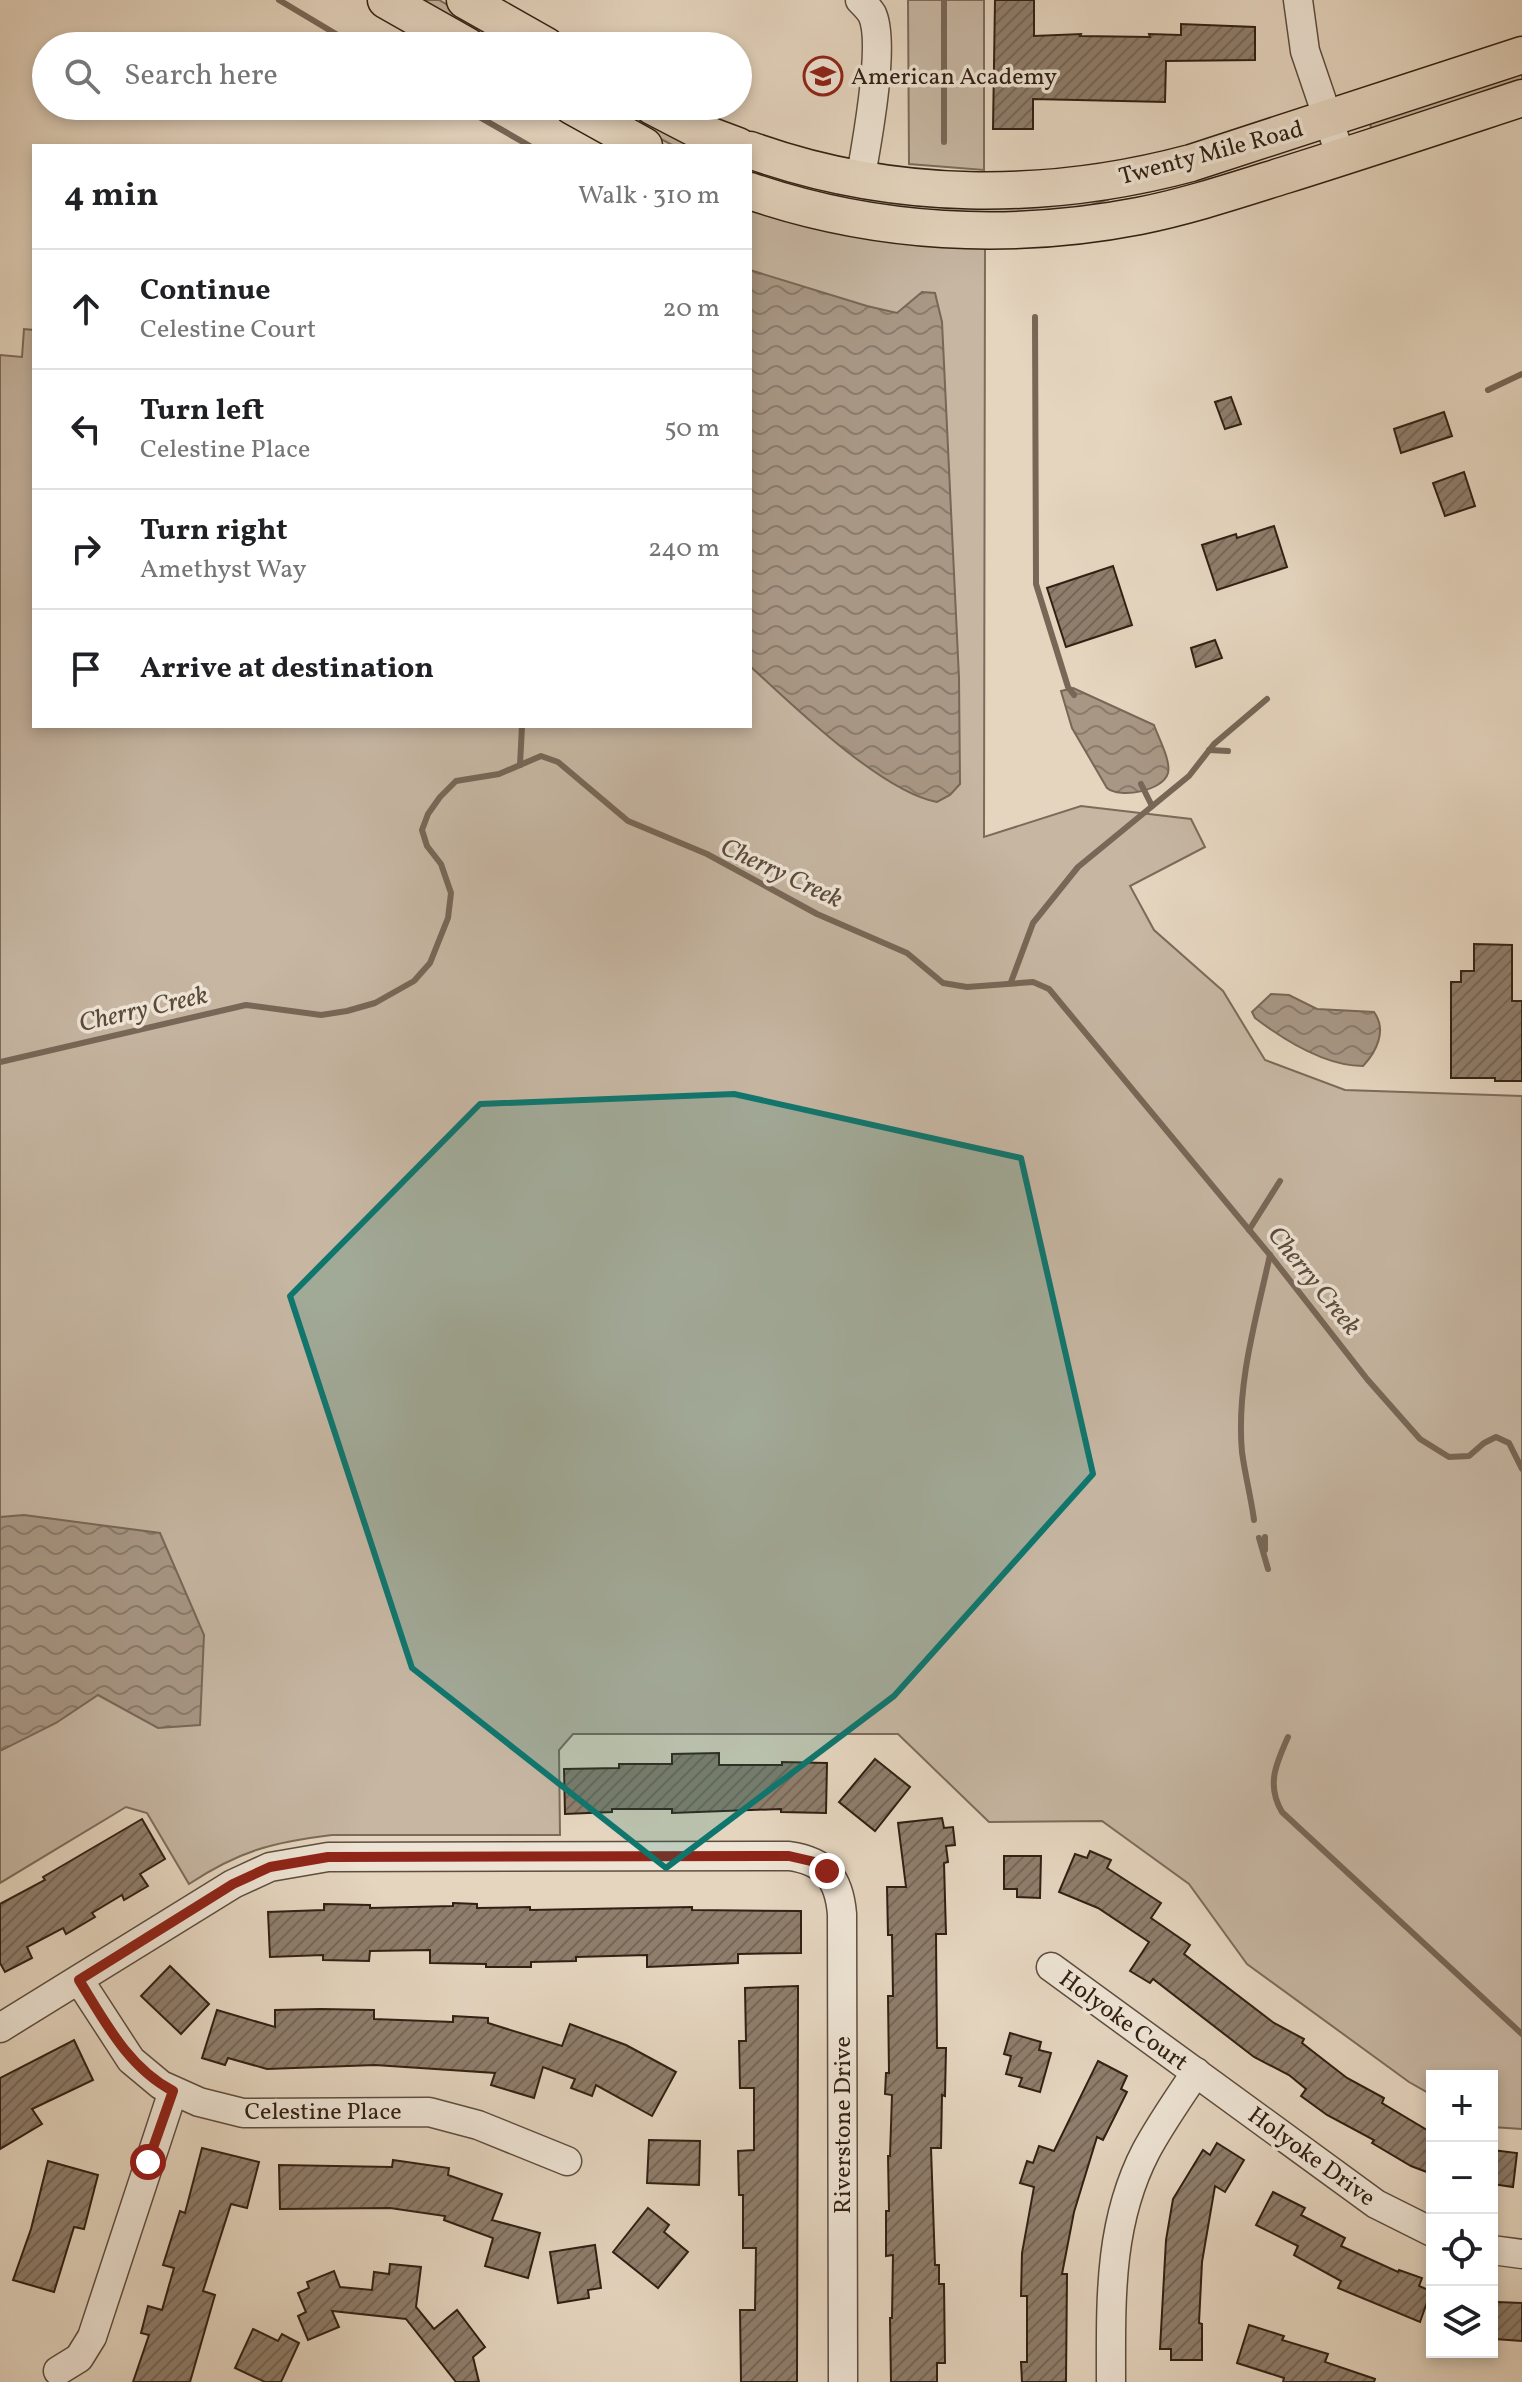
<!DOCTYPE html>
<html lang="en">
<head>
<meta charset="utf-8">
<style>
  body { margin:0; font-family:Vollkorn,serif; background:#f2f2f2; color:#202124 }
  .controls { position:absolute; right:24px; bottom:24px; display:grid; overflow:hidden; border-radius:0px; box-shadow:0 4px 12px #0003 }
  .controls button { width:72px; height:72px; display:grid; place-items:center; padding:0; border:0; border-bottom:2px solid #e0e0e0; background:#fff; color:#202124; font:40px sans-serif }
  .stop { position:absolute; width:24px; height:24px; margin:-18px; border:6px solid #8f2418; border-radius:50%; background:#fff }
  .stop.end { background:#8f2418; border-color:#fff; box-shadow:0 2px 8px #0008 }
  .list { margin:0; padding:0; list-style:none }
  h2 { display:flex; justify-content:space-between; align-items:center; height:104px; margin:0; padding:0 32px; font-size:34px }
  h2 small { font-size:26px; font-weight:400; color:#757577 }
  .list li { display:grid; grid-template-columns:52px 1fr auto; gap:24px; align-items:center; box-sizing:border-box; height:120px; padding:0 32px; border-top:2px solid #e0e0e0 }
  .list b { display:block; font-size:30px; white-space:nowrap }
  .list p { margin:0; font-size:26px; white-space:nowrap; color:#757577 }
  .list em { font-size:26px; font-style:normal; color:#757577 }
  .icon { flex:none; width:44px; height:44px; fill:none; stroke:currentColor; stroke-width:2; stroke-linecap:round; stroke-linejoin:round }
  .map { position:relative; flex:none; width:1522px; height:2382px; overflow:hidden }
  .search { position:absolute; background:#fff; box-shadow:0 4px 12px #0003; left:32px; top:32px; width:720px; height:88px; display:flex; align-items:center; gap:20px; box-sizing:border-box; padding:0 28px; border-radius:44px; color:#757577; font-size:30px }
  .panel { position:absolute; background:#fff; box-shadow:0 4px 12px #0003; left:32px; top:144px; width:720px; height:584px; border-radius:0px }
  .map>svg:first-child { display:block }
</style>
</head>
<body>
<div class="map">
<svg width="1522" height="2382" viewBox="0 0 1522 2382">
  <defs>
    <pattern id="water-waves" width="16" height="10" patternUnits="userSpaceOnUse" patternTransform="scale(2)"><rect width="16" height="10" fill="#a89785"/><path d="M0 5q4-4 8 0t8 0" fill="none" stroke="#897b6c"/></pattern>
    <pattern id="building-hatch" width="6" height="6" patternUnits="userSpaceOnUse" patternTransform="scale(2)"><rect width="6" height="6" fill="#8f7e6c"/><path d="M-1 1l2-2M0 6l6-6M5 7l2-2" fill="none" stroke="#756758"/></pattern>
  </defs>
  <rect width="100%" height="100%" fill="#e5d5bf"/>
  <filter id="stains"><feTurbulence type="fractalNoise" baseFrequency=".0025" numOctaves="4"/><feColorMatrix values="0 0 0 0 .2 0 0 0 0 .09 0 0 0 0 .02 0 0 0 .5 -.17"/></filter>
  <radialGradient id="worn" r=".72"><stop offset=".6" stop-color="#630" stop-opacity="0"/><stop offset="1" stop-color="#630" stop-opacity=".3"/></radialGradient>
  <g fill="#c6b6a2" stroke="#7c6b5a" stroke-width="2">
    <polygon points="413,0 439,0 519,46 495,46"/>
    <polygon points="908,0 984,0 984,170 909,164"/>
    <polygon points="1522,68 1522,83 1371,129 1370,121"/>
    <polygon points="599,106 624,106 704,146 674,146"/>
    <polygon points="750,164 1122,195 1082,208 1042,215 896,212 750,178"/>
    <path d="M750,206L985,245L984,837L1081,806L1191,819L1205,847L1130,886L1154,930L1223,991L1265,1060L1345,1090L1522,1096V2129L1492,2127V2076H1432V2095L1409,2082L1247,1964L1189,1884L1102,1821L989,1822L898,1734H573L559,1750L560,1835H332C273,1842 239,1851 189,1884L147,1813L126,1807L0,1883V355L22,357L24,329L34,330V726H750Z"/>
  </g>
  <g fill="url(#water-waves)" stroke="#786757" stroke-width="2">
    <path d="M750,270L867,306L897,313L922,292L935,293L942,322L959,678L960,784L950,795L937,802C882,792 792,705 750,666Z"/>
    <path d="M1073,688L1154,725C1158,737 1171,760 1168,773C1163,791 1120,799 1107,788L1072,728L1061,691Z"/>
    <path d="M1271,994L1289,995L1317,1009L1374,1012C1387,1030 1377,1051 1363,1066C1326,1066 1284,1040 1255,1018L1252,1012Z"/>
    <polygon points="24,1515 160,1533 204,1635 200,1725 158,1728 98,1695 56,1723 0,1751 0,1517"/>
  </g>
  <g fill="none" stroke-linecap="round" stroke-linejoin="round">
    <g stroke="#786757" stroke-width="6">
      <polyline points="279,0 356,46"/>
      <polyline points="460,106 530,146"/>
      <polyline points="944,142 944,0"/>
      <polyline points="1035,317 1036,584 1068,687 1074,695"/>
      <polyline points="1488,390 1522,374"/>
      <polyline points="1209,750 1228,751"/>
      <polyline points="520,765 522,726"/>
      <polyline points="1141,784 1152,806"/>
      <polyline points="1011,982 1033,923 1078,867 1189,776 1214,744 1267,699"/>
      <polyline points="0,1062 246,1005 321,1015 347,1011 375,1003 414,981 430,963 448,918 451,893 441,864 427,846 422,830 428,814 440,797 456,781 499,774 541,756 558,762 628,821 707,854 817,914 907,953 943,983 967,987 1033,982 1049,989 1270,1255 1367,1379 1420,1439 1449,1457 1469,1456 1484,1443 1496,1437 1509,1443 1522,1469"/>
      <polyline points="1249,1230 1280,1181"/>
      <path d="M1254,1520C1251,1497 1245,1475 1242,1452C1236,1386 1256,1319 1270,1255"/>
      <polyline points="1265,1537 1265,1550"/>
      <polyline points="1259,1538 1268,1569"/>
      <path d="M1288,1737C1276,1764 1266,1785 1282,1812L1522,2034"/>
    </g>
  </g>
  <g fill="url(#building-hatch)" stroke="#312013" stroke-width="2">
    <polygon points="995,0 1034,0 1034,36 1081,34 1080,36 1150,37 1149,34 1181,35 1181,24 1255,27 1255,60 1166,61 1165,102 1033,99 1033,129 993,129"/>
    <polygon points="1231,397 1241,424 1225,429 1215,402"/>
    <polygon points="1444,412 1452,436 1401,453 1394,429"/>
    <polygon points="1464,472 1475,506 1445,516 1433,483"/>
    <polygon points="1274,526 1287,567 1217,590 1202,545 1236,534 1237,538"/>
    <polygon points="1113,566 1132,625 1066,647 1047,588"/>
    <polygon points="1215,640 1222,658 1196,667 1191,648"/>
    <polygon points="1474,944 1512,945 1512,1001 1522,1001 1522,1081 1495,1081 1495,1078 1451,1078 1451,982 1461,982 1461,971 1474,971"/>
    <polygon points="719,1753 719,1765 782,1765 782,1762 827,1763 826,1813 781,1812 781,1809 672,1813 672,1809 612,1809 612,1812 565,1814 564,1769 619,1768 619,1764 672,1764 672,1754"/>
    <polygon points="875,1759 910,1787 875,1831 839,1802"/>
    <polygon points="942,1818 944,1828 953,1827 955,1845 946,1846 948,1862 944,1863 946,1934 936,1934 937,2048 946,2048 945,2096 942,2095 941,2148 931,2148 935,2265 939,2265 939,2284 944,2284 945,2363 937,2363 937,2382 891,2382 890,2318 892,2318 893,2255 886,2256 886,2211 889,2211 888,2156 890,2156 892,2095 885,2094 886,2073 889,2073 888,1996 893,1996 892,1935 888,1935 887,1887 906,1887 898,1823"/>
    <polygon points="142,1819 165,1859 140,1874 148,1886 124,1900 122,1895 92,1913 95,1917 66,1934 63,1928 27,1947 32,1958 5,1972 0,1963 0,1904 45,1880 43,1877"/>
    <polygon points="1090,1851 1111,1860 1107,1868 1161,1903 1151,1918 1190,1945 1184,1954 1274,2023 1304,2039 1302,2043 1347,2078 1384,2098 1382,2103 1432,2133 1432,2174 1411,2166 1372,2143 1374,2140 1327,2115 1301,2096 1306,2089 1289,2075 1254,2057 1153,1979 1150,1983 1130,1971 1149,1942 1098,1908 1059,1892 1075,1854 1087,1858"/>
    <polygon points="1004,1856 1041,1856 1040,1898 1017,1897 1017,1889 1004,1889"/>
    <polygon points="453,1903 477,1904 477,1908 530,1907 530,1910 692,1907 692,1910 801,1911 801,1953 738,1954 738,1963 647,1967 647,1955 576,1957 576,1961 531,1962 531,1967 486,1967 486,1964 430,1963 430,1950 370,1951 369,1961 323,1960 323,1955 270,1957 268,1912 324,1910 324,1904 370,1905 370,1908 453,1906"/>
    <polygon points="170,1966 209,2004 181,2034 141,1996"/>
    <polygon points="798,1986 797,2382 741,2382 740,2310 755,2310 756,2248 743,2248 743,2195 739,2195 738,2151 754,2150 754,2088 740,2088 739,2041 746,2041 745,1988"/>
    <polygon points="321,2009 374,2010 374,2019 453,2022 453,2016 488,2018 488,2023 562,2046 570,2024 626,2045 676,2072 652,2116 596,2085 592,2096 571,2088 575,2079 543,2067 534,2098 491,2085 495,2073 375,2065 267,2069 228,2058 225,2065 202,2058 217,2010 275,2027 275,2010"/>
    <polygon points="1010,2033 1041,2042 1039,2050 1051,2053 1040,2092 1019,2086 1022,2078 1006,2074 1011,2056 1004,2054"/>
    <polygon points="74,2040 93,2080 32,2109 42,2124 0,2149 0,2078"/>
    <polygon points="1098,2061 1127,2076 1121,2089 1127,2092 1103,2140 1097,2137 1074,2212 1062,2274 1067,2274 1066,2382 1022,2382 1021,2362 1027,2362 1027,2296 1021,2296 1022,2253 1034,2187 1020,2183 1027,2161 1033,2163 1039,2146 1054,2151"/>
    <polygon points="649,2140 700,2141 699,2185 647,2183"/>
    <polygon points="1217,2143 1244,2160 1225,2192 1215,2186 1202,2262 1199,2323 1202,2324 1202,2360 1171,2360 1171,2349 1160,2349 1166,2240 1173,2199 1203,2150 1210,2155"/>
    <polygon points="202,2148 259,2162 247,2208 231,2204 203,2291 215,2295 190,2382 133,2382 149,2335 141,2333 148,2306 162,2310 174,2268 163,2265 180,2211 185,2213"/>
    <polygon points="1492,2150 1517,2153 1513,2187 1492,2184"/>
    <polygon points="393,2160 449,2168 448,2175 502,2194 492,2220 540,2233 528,2278 485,2266 493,2238 444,2220 445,2216 390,2208 280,2209 279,2165 392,2167"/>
    <polygon points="48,2161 98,2175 84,2229 74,2227 54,2292 13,2280 31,2229"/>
    <polygon points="1273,2192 1305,2208 1301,2215 1345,2238 1341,2246 1398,2272 1399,2270 1422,2278 1419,2286 1431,2291 1420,2322 1338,2288 1341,2281 1294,2255 1298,2246 1256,2225"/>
    <polygon points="648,2208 669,2225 664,2232 688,2252 658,2288 613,2252"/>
    <polygon points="595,2245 601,2288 588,2290 589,2298 558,2303 550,2252"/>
    <polygon points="390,2264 421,2267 416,2307 434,2329 457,2310 485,2347 473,2357 479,2382 456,2382 406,2319 332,2311 339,2327 308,2340 298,2316 306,2312 298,2293 309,2288 307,2282 334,2271 340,2287 372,2290 374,2272 389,2274"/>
    <polygon points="1497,2302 1522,2303 1522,2341 1495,2339"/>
    <polygon points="1249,2325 1284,2336 1282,2340 1328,2354 1325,2362 1375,2379 1374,2382 1283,2382 1284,2378 1237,2363"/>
    <polygon points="253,2329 278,2341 282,2334 299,2343 281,2382 265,2382 235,2368"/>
  </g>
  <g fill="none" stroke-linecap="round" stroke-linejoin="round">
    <defs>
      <g id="minor">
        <path d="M860,0C864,4 869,9 872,14C886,43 866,147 860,181"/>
        <polyline points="1298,0 1305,51 1341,157"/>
        <polyline points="1051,1967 1376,2204 1432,2232"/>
        <polyline points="79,1980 131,2060 161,2085 199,2102 243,2113 429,2112 478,2125 567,2161"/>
        <path d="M0,2028L233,1884L270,1867L328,1857L789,1856C825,1861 839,1878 842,1914L843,2382"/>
        <polyline points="1492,2250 1522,2254"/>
        <polyline points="58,2371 79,2358 92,2337 173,2091"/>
        <path d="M1111,2382C1111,2302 1108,2224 1146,2151C1161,2123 1179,2098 1196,2072"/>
      </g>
      <g id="major">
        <polyline points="386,0 467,46"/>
        <polyline points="465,0 546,46"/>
        <polyline points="572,106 644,146"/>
        <polyline points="652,106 706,134 738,146"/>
        <path d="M750,150C892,201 1045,202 1191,163L1522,55"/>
        <path d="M750,191C875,234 1010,241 1139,216C1189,206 1237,190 1285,175C1365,150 1443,124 1522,98"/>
      </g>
    </defs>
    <use href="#minor" stroke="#5e4d3e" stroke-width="31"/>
    <use href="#major" stroke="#312013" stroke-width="39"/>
    <use href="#minor" stroke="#eee4d5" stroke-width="28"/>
    <use href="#major" stroke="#e5d5bf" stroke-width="36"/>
  </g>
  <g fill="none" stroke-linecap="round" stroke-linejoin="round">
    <path stroke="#8f2418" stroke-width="10" d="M148,2162L173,2091C128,2067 105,2022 79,1980L233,1884L270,1867L328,1857L789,1856L815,1862L827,1871"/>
  </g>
  <path fill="#0f766e" fill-opacity="0.2" stroke="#0f766e" stroke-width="6" stroke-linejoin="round" d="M734,1094L1021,1158L1093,1474L894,1696L666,1868L412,1668L290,1296L480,1104Z"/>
  <defs>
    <symbol id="school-ring" viewBox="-11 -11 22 22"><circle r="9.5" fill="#eee4d5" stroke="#8f2418" stroke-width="1.5"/><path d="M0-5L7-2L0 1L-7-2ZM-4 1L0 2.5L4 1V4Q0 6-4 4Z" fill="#8f2418"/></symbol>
  </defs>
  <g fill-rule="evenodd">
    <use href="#school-ring" x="801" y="54" width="44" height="44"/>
  </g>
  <g text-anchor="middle" stroke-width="7" stroke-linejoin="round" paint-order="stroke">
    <g font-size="24" fill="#312013" stroke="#eee4d5" text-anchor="start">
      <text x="851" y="84">American Academy</text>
    </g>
    <g font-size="24" fill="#312013" stroke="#eee4d5">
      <text transform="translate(1211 152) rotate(-15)" y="8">Twenty Mile Road</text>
      <text transform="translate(1124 2020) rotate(36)" y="8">Holyoke Court</text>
      <text x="323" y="2119">Celestine Place</text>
      <text transform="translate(842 2125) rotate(-90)" y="8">Riverstone Drive</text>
      <text transform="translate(1312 2156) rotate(36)" y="8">Holyoke Drive</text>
    </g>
    <g font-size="26" font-style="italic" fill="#5b4a3b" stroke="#eee4d5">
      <text transform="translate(782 872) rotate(25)" y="9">Cherry Creek</text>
      <text transform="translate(143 1008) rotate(-13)" y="9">Cherry Creek</text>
      <text transform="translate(1315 1280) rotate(51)" y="9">Cherry Creek</text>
    </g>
  </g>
  <rect width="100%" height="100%" filter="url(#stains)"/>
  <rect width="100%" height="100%" fill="url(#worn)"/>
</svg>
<div class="controls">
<button>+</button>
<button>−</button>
<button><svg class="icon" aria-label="locate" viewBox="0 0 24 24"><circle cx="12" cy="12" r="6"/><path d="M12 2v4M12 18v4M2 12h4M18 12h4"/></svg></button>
<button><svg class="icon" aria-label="layers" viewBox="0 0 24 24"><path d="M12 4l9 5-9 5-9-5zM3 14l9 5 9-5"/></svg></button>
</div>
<div class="stop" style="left:148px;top:2162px"></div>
<div class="stop end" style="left:827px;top:1871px"></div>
<div class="search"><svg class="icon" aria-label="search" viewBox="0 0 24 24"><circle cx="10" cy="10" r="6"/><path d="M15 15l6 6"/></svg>Search here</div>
<section class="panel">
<h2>4 min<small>Walk · 310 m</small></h2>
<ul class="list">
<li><svg class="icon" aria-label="ahead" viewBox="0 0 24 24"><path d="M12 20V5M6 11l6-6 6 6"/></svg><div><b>Continue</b><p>Celestine Court</p></div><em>20 m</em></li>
<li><svg class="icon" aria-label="left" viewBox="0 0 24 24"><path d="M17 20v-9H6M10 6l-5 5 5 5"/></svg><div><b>Turn left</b><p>Celestine Place</p></div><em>50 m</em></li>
<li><svg class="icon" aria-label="right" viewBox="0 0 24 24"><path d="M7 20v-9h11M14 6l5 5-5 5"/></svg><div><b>Turn right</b><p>Amethyst Way</p></div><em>240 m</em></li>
<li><svg class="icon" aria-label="arrive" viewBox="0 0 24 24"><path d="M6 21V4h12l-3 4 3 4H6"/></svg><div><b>Arrive at destination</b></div></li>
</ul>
</section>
</div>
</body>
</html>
